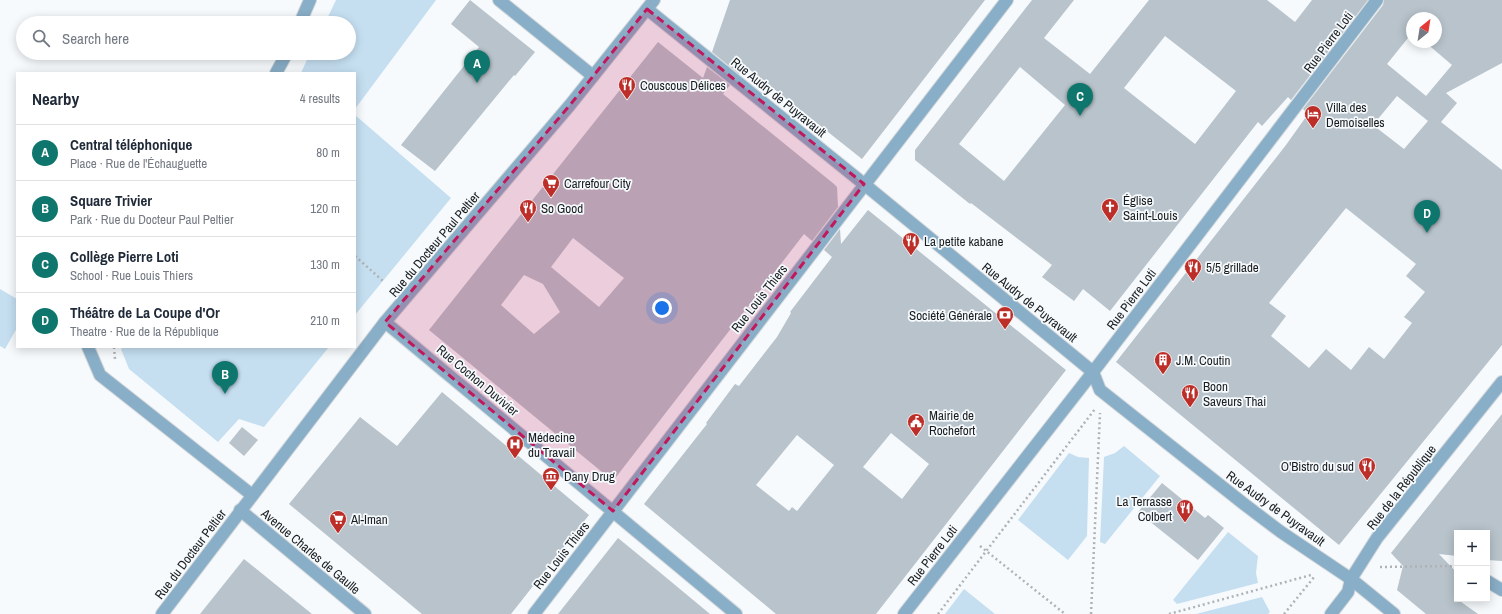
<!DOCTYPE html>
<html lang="en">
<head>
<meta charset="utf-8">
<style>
  body { margin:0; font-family:"Archivo Narrow",sans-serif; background:#f2f2f3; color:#1f2937 }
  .controls { position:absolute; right:12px; bottom:12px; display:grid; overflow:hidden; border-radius:0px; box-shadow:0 2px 10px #0003 }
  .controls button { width:36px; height:36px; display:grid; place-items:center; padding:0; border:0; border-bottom:1px solid #e0e1e3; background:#fff; color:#1f2937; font:20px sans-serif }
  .compass { position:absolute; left:1406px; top:12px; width:36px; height:36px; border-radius:50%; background:#fff; box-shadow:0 2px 10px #0003; rotate:30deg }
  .you { position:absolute; left:662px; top:308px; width:14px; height:14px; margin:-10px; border:3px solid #fff; border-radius:50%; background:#1a73e8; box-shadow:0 0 0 6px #1a73e833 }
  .badge { display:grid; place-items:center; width:26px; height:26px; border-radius:50%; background:#0f766e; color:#fff; font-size:13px; font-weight:700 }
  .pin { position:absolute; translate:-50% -33px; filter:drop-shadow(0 1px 2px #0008) }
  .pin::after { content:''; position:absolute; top:21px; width:14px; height:12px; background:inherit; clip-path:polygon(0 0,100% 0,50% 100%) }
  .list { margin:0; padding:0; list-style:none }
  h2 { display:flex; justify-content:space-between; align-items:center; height:52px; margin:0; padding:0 16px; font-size:17px }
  h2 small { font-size:13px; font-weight:400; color:#747a83 }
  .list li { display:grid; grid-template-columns:26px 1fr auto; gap:12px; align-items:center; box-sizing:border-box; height:56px; padding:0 16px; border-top:1px solid #e0e1e3 }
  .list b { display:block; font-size:15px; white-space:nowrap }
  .list p { margin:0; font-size:13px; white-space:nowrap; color:#747a83 }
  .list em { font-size:13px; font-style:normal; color:#747a83 }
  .icon { flex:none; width:22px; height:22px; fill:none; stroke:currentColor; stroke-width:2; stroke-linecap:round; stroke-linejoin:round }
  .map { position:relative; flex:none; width:1502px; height:614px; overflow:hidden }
  .search { position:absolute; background:#fff; box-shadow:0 2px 10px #0003; left:16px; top:16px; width:340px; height:44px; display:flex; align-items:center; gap:10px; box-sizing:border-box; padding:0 14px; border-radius:22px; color:#747a83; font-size:15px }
  .panel { position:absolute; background:#fff; box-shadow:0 2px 10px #0003; left:16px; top:72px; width:340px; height:276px; border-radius:0px }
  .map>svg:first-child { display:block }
</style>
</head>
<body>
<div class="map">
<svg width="1502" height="614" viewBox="0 0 1502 614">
  <rect width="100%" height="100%" fill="#f6fafd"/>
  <g fill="#c5dff1">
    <polygon points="336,0 436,0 355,109 355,73 301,73 310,53 349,53 349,23 325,23"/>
    <polygon points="355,115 451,198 355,315"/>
    <polygon points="0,289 17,299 17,328 5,349 0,346"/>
    <polygon points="123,347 329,347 264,427 239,419 218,442 129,369 121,349"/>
    <polygon points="1124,446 1160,476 1105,544 1100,542 1104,457 1115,453"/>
    <polygon points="1069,453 1078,457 1089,458 1087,536 1068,560 1018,520"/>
    <polygon points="1228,532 1258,556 1256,573 1258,583 1177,604 1173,600"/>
    <polygon points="964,589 995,614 945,614"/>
    <polygon points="1262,597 1270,612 1268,614 1196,614"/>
  </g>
  <g fill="#b8c3cb" fill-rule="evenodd">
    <polygon points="470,0 535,52 515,76 514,75 435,171 401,145 479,47 451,24"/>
    <polygon points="730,0 985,0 862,159 745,66 739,74 712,52"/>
    <path d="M1032,0H1074L1044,38L1090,74L1149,0H1267L1295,22L1312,0H1368L1291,100L1288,97L1262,126L1258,122L1110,311L1083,289L1074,301L1042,277L1052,265L971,203L970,204L915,160V150ZM1165,36L1236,91L1195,144L1124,88ZM1020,67L1065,105L1004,181L959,144Z"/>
    <path d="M1384,0H1502V63L1446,93L1457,103L1441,122L1502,170V345L1339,545L1116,362L1286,145L1308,114L1303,109L1383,5ZM1412,18H1436V42H1425L1452,65L1426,96L1387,64L1412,33ZM1397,96L1428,121L1404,149L1373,125ZM1346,208L1416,264L1406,276L1425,292L1404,317L1412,323L1384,359L1369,347L1351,370L1326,349L1309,368L1271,336L1286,316L1269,303Z"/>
    <path d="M658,42L703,78L707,67L730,85L723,94L834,184L837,187L838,207L812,241L804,234L613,481L429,330ZM573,238L624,278L599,307L551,267ZM524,275L543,284L560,312L534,334L501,305Z"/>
    <path d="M868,210L1066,370L876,614H776L644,504L707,424L706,423L735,384L739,386L777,337L791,313L790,312L832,257L824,250L840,229L841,244ZM891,433L929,464L902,499L863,467ZM797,435L834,465L797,511L792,507L789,511L756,485Z"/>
    <polygon points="442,392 589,515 511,614 422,614 289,504 360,417 397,446"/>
    <polygon points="1502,414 1502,561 1487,560 1487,533 1457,533 1457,556 1439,554 1457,573 1457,599 1478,614 1426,614 1397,590 1403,566 1391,553"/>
    <polygon points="242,427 258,440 244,456 229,443"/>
    <polygon points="1162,483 1205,518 1208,515 1224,528 1198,560 1138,512"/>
    <polygon points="618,538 657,570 710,614 558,614"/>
    <polygon points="244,559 270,580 312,614 200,614"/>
  </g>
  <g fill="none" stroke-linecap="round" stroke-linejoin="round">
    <defs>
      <g id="street">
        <polyline points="499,0 593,76"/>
        <polyline points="647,9 864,184 1093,372 1100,390 1244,504 1281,532 1351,579 1394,614"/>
        <polyline points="300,23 310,0"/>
        <polyline points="276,73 287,53"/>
        <polyline points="385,322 736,614"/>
        <polyline points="88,347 100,375 252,495"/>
        <polyline points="240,510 365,614"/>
        <polyline points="1487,581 1502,590"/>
        <polyline points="162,614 385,322 570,105 654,0"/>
        <polyline points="534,614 1007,0"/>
        <polyline points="904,614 1093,372 1377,0"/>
        <polyline points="1331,614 1348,592 1351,579 1377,538 1502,382"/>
      </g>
    </defs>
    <use href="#street" stroke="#d3d7da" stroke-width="14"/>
    <g stroke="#afb3b6" stroke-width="2.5" stroke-dasharray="2 3" stroke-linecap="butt">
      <polyline points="355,256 383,281"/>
      <polyline points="114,347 115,359"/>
      <polyline points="980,546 1065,614"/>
      <polyline points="1380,567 1450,566 1457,569"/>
      <polyline points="938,614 1095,409"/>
      <polyline points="1091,614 1100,413"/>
      <polyline points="1169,614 1311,575"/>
      <polyline points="1284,614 1315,576"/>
    </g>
    <use href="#street" stroke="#89aec7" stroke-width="12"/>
  </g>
  <path fill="#c2185b" fill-opacity="0.2" stroke="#c2185b" stroke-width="3" stroke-dasharray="8 5" stroke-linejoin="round" d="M647,9L864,184L613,511L385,322L570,105Z"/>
  <defs>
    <symbol id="restaurant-pin" viewBox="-11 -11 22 30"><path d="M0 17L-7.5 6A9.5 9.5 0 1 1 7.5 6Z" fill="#bd2e28" stroke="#f6fafd"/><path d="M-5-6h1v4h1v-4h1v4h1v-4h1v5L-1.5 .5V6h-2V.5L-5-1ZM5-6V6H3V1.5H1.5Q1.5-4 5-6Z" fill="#fff"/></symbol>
    <symbol id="hotel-pin" viewBox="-11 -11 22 30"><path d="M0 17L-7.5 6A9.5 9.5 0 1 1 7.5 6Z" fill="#bd2e28" stroke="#f6fafd"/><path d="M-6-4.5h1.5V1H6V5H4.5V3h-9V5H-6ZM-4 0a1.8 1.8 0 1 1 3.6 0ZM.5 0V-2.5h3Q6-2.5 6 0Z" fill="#fff"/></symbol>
    <symbol id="supermarket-pin" viewBox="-11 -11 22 30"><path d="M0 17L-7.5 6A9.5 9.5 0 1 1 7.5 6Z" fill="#bd2e28" stroke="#f6fafd"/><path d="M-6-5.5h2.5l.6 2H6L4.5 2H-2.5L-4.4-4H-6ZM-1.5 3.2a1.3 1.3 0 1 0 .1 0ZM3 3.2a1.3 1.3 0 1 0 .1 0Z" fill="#fff"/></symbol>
    <symbol id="church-pin" viewBox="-11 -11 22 30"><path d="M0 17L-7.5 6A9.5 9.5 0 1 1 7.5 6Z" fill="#bd2e28" stroke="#f6fafd"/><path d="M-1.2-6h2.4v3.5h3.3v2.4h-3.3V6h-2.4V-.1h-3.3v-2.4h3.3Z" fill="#fff"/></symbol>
    <symbol id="bank-pin" viewBox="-11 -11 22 30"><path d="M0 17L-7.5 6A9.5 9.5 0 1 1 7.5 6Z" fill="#bd2e28" stroke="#f6fafd"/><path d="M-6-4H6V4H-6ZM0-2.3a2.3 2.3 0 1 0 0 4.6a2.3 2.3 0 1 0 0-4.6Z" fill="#fff"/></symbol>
    <symbol id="building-pin" viewBox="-11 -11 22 30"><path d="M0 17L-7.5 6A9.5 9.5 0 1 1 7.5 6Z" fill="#bd2e28" stroke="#f6fafd"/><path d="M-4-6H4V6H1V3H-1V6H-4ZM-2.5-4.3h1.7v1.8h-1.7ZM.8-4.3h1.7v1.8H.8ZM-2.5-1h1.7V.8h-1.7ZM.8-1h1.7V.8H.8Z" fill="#fff"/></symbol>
    <symbol id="civic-pin" viewBox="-11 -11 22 30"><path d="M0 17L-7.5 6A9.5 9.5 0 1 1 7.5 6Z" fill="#bd2e28" stroke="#f6fafd"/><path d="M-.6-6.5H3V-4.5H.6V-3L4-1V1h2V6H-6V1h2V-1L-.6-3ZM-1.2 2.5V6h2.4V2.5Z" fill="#fff"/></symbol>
    <symbol id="hospital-pin" viewBox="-11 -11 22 30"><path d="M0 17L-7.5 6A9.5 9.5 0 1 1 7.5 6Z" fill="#bd2e28" stroke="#f6fafd"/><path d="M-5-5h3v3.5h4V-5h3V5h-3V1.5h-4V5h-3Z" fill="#fff"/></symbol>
    <symbol id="museum-pin" viewBox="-11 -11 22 30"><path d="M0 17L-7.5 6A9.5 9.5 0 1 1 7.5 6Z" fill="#bd2e28" stroke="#f6fafd"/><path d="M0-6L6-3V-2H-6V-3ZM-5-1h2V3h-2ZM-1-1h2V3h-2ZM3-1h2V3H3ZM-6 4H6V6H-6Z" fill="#fff"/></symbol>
  </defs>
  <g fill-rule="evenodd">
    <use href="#restaurant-pin" x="617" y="75" width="20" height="27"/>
    <use href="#hotel-pin" x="1303" y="104" width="20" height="27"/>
    <use href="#supermarket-pin" x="541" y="173" width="20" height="27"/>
    <use href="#church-pin" x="1100" y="197" width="20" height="27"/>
    <use href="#restaurant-pin" x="518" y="198" width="20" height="27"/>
    <use href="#restaurant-pin" x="901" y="231" width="20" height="27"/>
    <use href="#restaurant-pin" x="1183" y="257" width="20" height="27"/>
    <use href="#bank-pin" x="995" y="305" width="20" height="27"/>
    <use href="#building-pin" x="1153" y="350" width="20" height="27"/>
    <use href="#restaurant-pin" x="1180" y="383" width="20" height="27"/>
    <use href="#civic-pin" x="906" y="412" width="20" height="27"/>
    <use href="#hospital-pin" x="505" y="434" width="20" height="27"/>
    <use href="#restaurant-pin" x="1357" y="456" width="20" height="27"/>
    <use href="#museum-pin" x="541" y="466" width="20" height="27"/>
    <use href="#restaurant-pin" x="1175" y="498" width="20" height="27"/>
    <use href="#supermarket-pin" x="328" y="509" width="20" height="27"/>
  </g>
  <g text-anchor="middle" stroke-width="3.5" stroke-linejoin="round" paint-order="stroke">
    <g font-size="13" fill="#191d20" stroke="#f6fafd">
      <text transform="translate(1328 42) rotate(-53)" y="5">Rue Pierre Loti</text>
      <text transform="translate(779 97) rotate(39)" y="5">Rue Audry de Puyravault</text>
      <text transform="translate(434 244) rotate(-50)" y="5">Rue du Docteur Paul Peltier</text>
      <text transform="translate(759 298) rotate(-52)" y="5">Rue Louis Thiers</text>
      <text transform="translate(1131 299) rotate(-53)" y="5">Rue Pierre Loti</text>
      <text transform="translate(1030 302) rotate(39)" y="5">Rue Audry de Puyravault</text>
      <text transform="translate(478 380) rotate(40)" y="5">Rue Cochon Duvivier</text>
      <text transform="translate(1401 487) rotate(-52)" y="5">Rue de la République</text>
      <text transform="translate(1276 508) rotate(36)" y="5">Rue Audry de Puyravault</text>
      <text transform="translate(311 551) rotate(40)" y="5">Avenue Charles de Gaulle</text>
      <text transform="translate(190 554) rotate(-53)" y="5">Rue du Docteur Peltier</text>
      <text transform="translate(561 555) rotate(-52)" y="5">Rue Louis Thiers</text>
      <text transform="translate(932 555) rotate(-52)" y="5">Rue Pierre Loti</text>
    </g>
    <g font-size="13" fill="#191d20" stroke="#f6fafd" text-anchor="start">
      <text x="640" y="90">Couscous Délices</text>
      <text x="1326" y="112">Villa des<tspan x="1326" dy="15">Demoiselles</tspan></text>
      <text x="564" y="188">Carrefour City</text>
      <text x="1123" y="205">Église<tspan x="1123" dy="15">Saint-Louis</tspan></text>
      <text x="541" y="213">So Good</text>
      <text x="924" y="246">La petite kabane</text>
      <text x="1206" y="272">5/5 grillade</text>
      <text x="992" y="320" text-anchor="end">Société Générale</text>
      <text x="1176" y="365">J.M. Coutin</text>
      <text x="1203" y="391">Boon<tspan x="1203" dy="15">Saveurs Thai</tspan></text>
      <text x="929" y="420">Mairie de<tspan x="929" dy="15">Rochefort</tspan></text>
      <text x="528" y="442">Médecine<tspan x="528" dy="15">du Travail</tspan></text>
      <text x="1354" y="471" text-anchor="end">O'Bistro du sud</text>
      <text x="564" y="481">Dany Drug</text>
      <text x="1172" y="506" text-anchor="end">La Terrasse<tspan x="1172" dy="15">Colbert</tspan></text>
      <text x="351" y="524">Al-Iman</text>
    </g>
  </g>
</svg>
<div class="controls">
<button>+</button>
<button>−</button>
</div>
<svg class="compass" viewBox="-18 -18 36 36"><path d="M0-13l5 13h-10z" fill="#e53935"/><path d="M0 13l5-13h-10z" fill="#747a83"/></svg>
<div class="you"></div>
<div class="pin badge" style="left:477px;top:83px">A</div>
<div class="pin badge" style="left:225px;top:394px">B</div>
<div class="pin badge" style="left:1080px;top:116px">C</div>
<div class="pin badge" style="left:1427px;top:233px">D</div>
<div class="search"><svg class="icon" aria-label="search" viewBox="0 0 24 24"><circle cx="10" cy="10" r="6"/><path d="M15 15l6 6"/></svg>Search here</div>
<section class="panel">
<h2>Nearby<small>4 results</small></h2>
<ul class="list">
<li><span class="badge">A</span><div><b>Central téléphonique</b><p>Place · Rue de l'Échauguette</p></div><em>80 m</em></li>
<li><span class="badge">B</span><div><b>Square Trivier</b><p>Park · Rue du Docteur Paul Peltier</p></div><em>120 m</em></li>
<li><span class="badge">C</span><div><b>Collège Pierre Loti</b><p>School · Rue Louis Thiers</p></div><em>130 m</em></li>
<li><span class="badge">D</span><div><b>Théâtre de La Coupe d'Or</b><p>Theatre · Rue de la République</p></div><em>210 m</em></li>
</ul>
</section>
</div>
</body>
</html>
